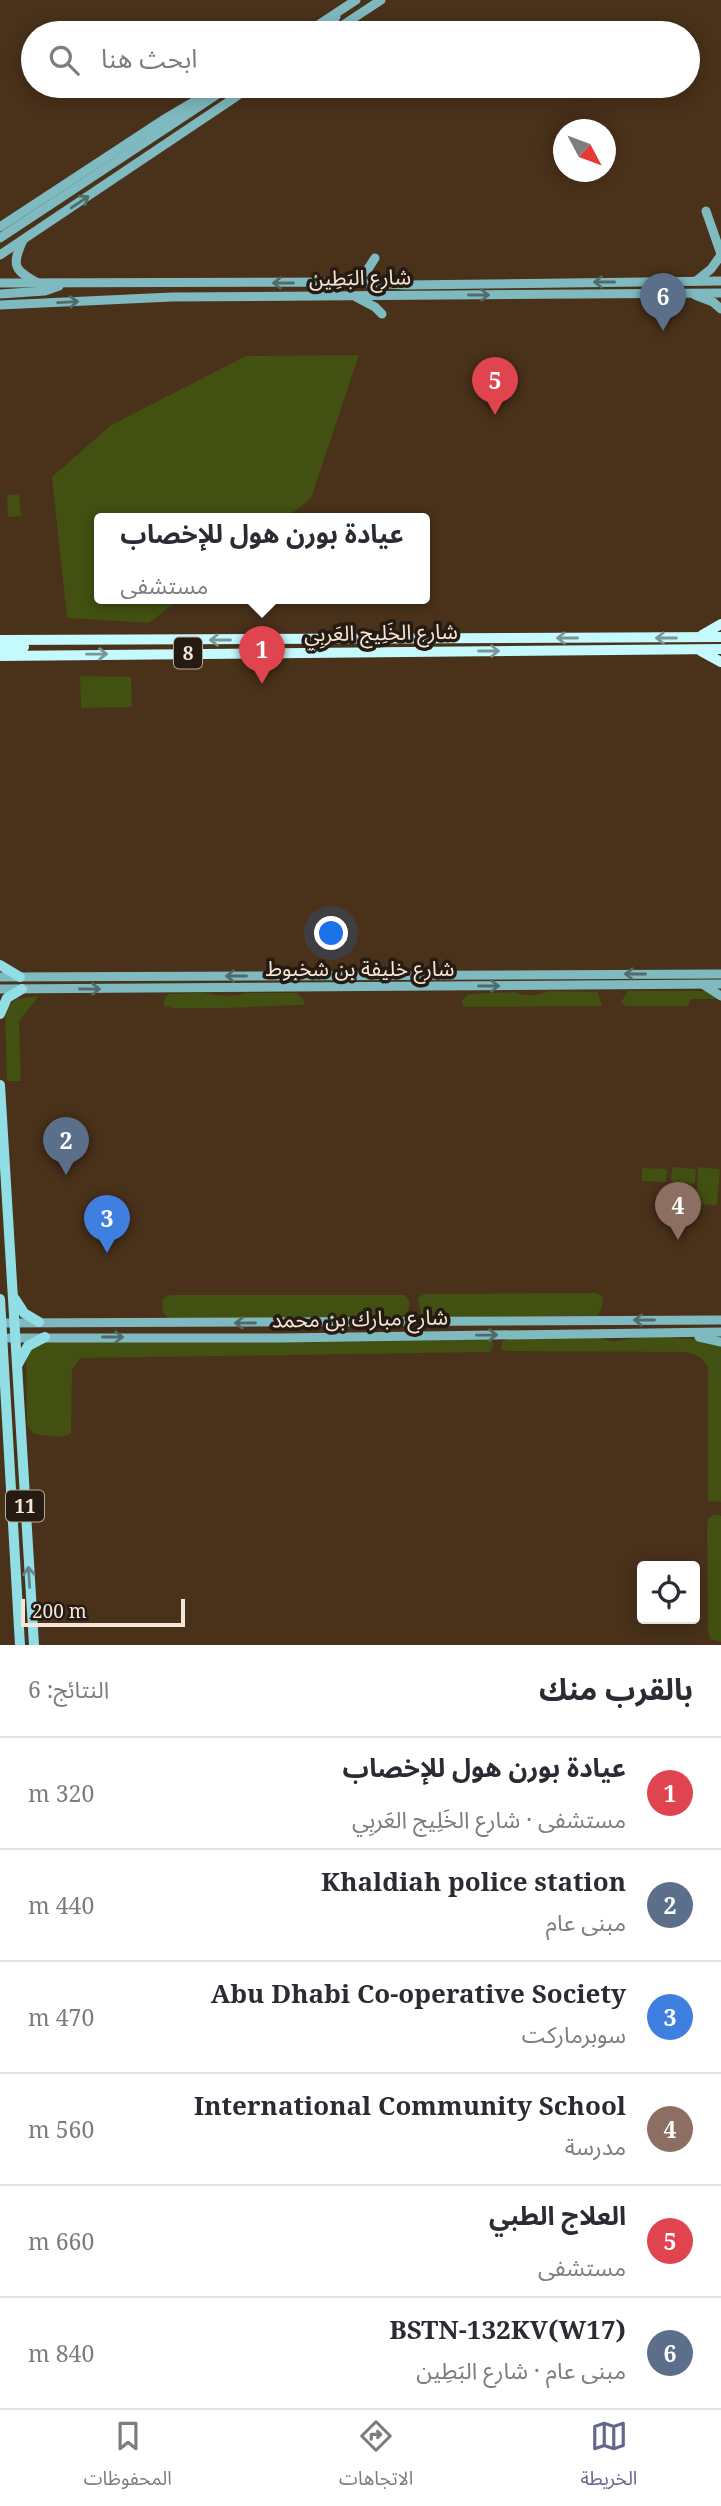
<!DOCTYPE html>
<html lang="ar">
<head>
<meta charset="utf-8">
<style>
  body { margin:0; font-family:"Noto Serif","Noto Sans Arabic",serif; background:#f2f2f3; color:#2b2b33; direction:rtl }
  .controls { position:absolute; right:21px; bottom:21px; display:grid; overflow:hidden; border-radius:7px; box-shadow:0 4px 18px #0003 }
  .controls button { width:63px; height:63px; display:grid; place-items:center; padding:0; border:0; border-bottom:2px solid #e1e1e2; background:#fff; color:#2b2b33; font:35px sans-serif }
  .compass { position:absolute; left:553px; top:119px; width:63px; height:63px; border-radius:50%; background:#fff; box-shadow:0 4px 18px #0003; rotate:131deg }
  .scale { position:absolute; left:21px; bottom:18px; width:164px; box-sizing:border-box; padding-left:7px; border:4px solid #f6e6d9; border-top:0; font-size:19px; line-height:24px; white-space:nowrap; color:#f6e6d9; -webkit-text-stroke:5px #261b12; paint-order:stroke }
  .you { position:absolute; left:332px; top:934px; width:24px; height:24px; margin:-18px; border:5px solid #fff; border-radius:50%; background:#1a73e8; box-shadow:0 0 0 10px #1a73e833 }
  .badge { display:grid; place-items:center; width:46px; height:46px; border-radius:50%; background:#64678d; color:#fff; font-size:23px; font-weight:700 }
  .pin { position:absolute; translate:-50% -58px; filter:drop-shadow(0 2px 4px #0008) }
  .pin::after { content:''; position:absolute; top:37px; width:24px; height:21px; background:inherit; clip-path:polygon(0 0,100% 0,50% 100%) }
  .popup { position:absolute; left:94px; top:513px; width:336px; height:91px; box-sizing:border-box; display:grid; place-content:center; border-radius:7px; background:#fff; filter:drop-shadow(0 2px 5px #0005); font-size:23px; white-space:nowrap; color:#7c7c81 }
  .popup b { font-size:26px; color:#2b2b33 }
  .popup::after { content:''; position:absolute; left:50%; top:100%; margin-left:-14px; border:14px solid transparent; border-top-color:#fff }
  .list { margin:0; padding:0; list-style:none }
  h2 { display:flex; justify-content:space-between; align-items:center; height:91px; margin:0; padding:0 28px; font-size:30px }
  h2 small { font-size:23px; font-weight:400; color:#7c7c81 }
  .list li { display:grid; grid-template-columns:46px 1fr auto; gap:21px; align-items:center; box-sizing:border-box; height:112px; padding:0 28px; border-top:2px solid #e1e1e2 }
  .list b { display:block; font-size:26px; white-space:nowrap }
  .list p { margin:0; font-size:23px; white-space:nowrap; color:#7c7c81 }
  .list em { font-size:23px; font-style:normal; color:#7c7c81 }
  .icon { flex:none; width:38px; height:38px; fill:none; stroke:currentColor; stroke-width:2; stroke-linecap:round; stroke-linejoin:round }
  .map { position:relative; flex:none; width:721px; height:1645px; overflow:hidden; direction:ltr }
  .search { position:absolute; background:#fff; box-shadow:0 4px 18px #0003; left:21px; right:21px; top:21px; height:77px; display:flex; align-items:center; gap:18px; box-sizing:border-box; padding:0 24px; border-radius:38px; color:#7c7c81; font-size:26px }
  .sheet { height:763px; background:#fff }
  nav { display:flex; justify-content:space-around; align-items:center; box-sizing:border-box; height:98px; border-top:2px solid #e1e1e2; background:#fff; font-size:19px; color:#7c7c81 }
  nav a { display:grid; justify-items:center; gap:4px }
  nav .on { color:#64678d }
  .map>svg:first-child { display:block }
</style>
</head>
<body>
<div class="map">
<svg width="721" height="1645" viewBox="0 0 721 1645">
  <rect width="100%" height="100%" fill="#49311a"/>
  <g fill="#425012">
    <polygon points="359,355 311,498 286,518 99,518 99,598 181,598 149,623 67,618 52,477 111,425 246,356"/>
    <polygon points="19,494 21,516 8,517 7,495"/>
    <polygon points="80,676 131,677 132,707 81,708"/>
    <path d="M548,991L597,992L602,1004L601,1006L464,1007L461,1001L469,994L515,992C525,997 538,996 548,991Z"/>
    <polygon points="628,991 711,991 717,996 714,999 691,999 688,1006 625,1006 621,1002"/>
    <path d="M245,993H296L302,997L305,1003L303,1005L224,1008H172L163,1005L166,996L170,994C183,994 198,991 211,994C223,996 232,997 245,993Z"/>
    <polygon points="39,996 19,1021 21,1081 7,1081 5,1009 16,999"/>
    <polygon points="672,1167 696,1169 695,1184 671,1182"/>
    <polygon points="698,1167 720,1169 717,1205 696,1204"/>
    <polygon points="642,1168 667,1169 666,1182 642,1181"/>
    <path d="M596,1293L601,1295C605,1303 602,1308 597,1316L429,1317L421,1314L418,1298L424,1294Z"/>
    <path d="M169,1295H405C413,1303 410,1313 399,1317L169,1319C162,1314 162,1309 162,1300Z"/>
    <path d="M505,1337L601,1338C614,1344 620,1340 633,1338C650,1334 705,1338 721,1345V1502L708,1501V1367L700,1357L687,1352L506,1351L502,1349L501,1346Z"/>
    <polygon points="490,1338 494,1344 490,1352 81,1358 72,1369 71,1434 60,1437 34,1434 27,1425 26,1354 41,1342"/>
    <polygon points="714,1514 721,1516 721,1642 710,1639 708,1629 707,1525 708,1519"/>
  </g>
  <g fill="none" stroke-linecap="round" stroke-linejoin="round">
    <g stroke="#7fbac0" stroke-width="9">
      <polyline points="306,33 356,0"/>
      <polyline points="324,33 336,17"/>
      <polyline points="331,33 381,0"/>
      <polyline points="706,211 721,254"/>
      <polyline points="0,227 166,118 220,86"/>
      <polyline points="0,238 230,86"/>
      <path d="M23,240C11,266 14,270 38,283"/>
      <polyline points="0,255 252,86"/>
      <polyline points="696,281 711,269 721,255"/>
      <polyline points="352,282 366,272 375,258"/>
      <polyline points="0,283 351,282 406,285 721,281"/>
      <polyline points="0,294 45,291 59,286"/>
      <polyline points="695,295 713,302 721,309"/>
      <polyline points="356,297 375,307 382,314"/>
      <polyline points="0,305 172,297 721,293"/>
      <polyline points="0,977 721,974"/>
      <polyline points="704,985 721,996"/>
      <polyline points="0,989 721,984"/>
      <polyline points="0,1323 721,1320"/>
      <polyline points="699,1337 721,1342"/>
      <polyline points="9,1338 279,1338 721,1332"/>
    </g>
    <g stroke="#91dee7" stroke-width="10">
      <polyline points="0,965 20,977"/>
      <polyline points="0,1014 7,998 22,989"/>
      <polyline points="0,1085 34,1645"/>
      <polyline points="0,1299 20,1645"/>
      <polyline points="15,1299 24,1313 39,1322"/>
      <polyline points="18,1364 28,1346 45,1337"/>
    </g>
    <g stroke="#c4f9fe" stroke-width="10">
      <polyline points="702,635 721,624"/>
      <polyline points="0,640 721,637"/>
      <polyline points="0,648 24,647"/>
      <polyline points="701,651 721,662"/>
      <polyline points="0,656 721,649"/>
    </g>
  </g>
  <defs><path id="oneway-shaft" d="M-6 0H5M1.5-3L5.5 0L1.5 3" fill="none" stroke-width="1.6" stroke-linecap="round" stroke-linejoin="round" transform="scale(1.75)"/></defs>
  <g stroke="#526a69">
    <use href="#oneway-shaft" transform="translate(80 202) rotate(-34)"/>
    <use href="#oneway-shaft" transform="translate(604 282) rotate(180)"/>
    <use href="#oneway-shaft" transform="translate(283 283) rotate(180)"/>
    <use href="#oneway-shaft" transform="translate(479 295)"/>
    <use href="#oneway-shaft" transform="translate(68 302) rotate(-3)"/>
    <use href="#oneway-shaft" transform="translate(635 974) rotate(180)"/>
    <use href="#oneway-shaft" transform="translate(236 976) rotate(180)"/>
    <use href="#oneway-shaft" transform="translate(489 986)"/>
    <use href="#oneway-shaft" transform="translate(90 989)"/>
    <use href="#oneway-shaft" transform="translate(644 1320) rotate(180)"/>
    <use href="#oneway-shaft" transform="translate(245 1323) rotate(180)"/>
    <use href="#oneway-shaft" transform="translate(487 1335) rotate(-1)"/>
    <use href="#oneway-shaft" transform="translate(113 1337)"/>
  </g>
  <g stroke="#7d9594">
    <use href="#oneway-shaft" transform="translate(567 638) rotate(180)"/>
    <use href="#oneway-shaft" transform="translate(666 638) rotate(180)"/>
    <use href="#oneway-shaft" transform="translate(220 640) rotate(180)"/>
    <use href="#oneway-shaft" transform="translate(489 651)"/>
    <use href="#oneway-shaft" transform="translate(97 654) rotate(-1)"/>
  </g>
  <use stroke="#618687" href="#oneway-shaft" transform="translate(29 1577) rotate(-94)"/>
  <g text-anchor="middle" stroke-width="7" stroke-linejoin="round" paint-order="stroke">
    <g fill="#261b12" stroke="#b8a99d" stroke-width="2">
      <rect x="174" y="637.5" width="28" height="31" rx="5"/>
      <rect x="6" y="1490.5" width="38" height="31" rx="5"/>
    </g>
    <g font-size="19" font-weight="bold" fill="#f6e6d9">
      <text x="188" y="660">8</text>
      <text x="25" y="1513">11</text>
    </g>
    <g font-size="21" fill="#f6e6d9" stroke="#261b12">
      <text transform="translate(360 278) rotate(-1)" y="7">شارع البَطِين</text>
      <text transform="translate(381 633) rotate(-1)" y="7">شارع الخَلِيج العَربِي</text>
      <text x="360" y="976">شارع خليفة بن شخبوط</text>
      <text transform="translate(360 1319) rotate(-1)" y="7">شارع مبارك بن محمد</text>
    </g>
  </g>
</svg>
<div class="controls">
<button><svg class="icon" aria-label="locate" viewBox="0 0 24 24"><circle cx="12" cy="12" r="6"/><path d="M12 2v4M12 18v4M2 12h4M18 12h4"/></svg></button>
</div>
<svg class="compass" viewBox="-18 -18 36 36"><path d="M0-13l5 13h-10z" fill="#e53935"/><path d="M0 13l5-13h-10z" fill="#7c7c81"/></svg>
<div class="scale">200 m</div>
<div class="you"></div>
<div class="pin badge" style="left:262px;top:684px;background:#e0444e">1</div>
<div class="popup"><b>عيادة بورن هول للإخصاب</b>مستشفى</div>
<div class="pin badge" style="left:66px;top:1175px;background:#5c6f8a">2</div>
<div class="pin badge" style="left:107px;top:1253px;background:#3f7fe0">3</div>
<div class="pin badge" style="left:678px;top:1240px;background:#8d6e63">4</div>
<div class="pin badge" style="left:495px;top:415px;background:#e0444e">5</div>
<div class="pin badge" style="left:663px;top:331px;background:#5c6f8a">6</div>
<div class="search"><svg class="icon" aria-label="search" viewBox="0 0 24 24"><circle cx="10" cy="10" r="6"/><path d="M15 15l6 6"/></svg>ابحث هنا</div>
</div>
<section class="sheet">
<h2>بالقرب منك<small>النتائج: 6</small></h2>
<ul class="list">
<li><span class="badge" style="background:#e0444e">1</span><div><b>عيادة بورن هول للإخصاب</b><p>مستشفى · شارع الخَلِيج العَربِي</p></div><em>320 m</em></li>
<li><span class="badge" style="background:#5c6f8a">2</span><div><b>Khaldiah police station</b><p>مبنى عام</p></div><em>440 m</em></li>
<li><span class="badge" style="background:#3f7fe0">3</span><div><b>Abu Dhabi Co-operative Society</b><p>سوبرماركت</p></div><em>470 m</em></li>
<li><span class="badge" style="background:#8d6e63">4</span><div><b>International Community School</b><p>مدرسة</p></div><em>560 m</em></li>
<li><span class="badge" style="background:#e0444e">5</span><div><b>العلاج الطبي</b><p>مستشفى</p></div><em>660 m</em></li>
<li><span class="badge" style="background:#5c6f8a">6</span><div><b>BSTN-132KV(W17)</b><p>مبنى عام · شارع البَطِين</p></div><em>840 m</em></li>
</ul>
</section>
<nav>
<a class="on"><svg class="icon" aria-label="map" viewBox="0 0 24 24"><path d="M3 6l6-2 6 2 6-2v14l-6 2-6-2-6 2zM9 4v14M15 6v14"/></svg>الخريطة</a>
<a><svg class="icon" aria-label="directions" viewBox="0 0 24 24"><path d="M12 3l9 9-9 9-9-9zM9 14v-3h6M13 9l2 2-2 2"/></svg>الاتجاهات</a>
<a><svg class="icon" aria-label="saved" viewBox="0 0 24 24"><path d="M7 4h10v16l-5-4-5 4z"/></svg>المحفوظات</a>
</nav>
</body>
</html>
